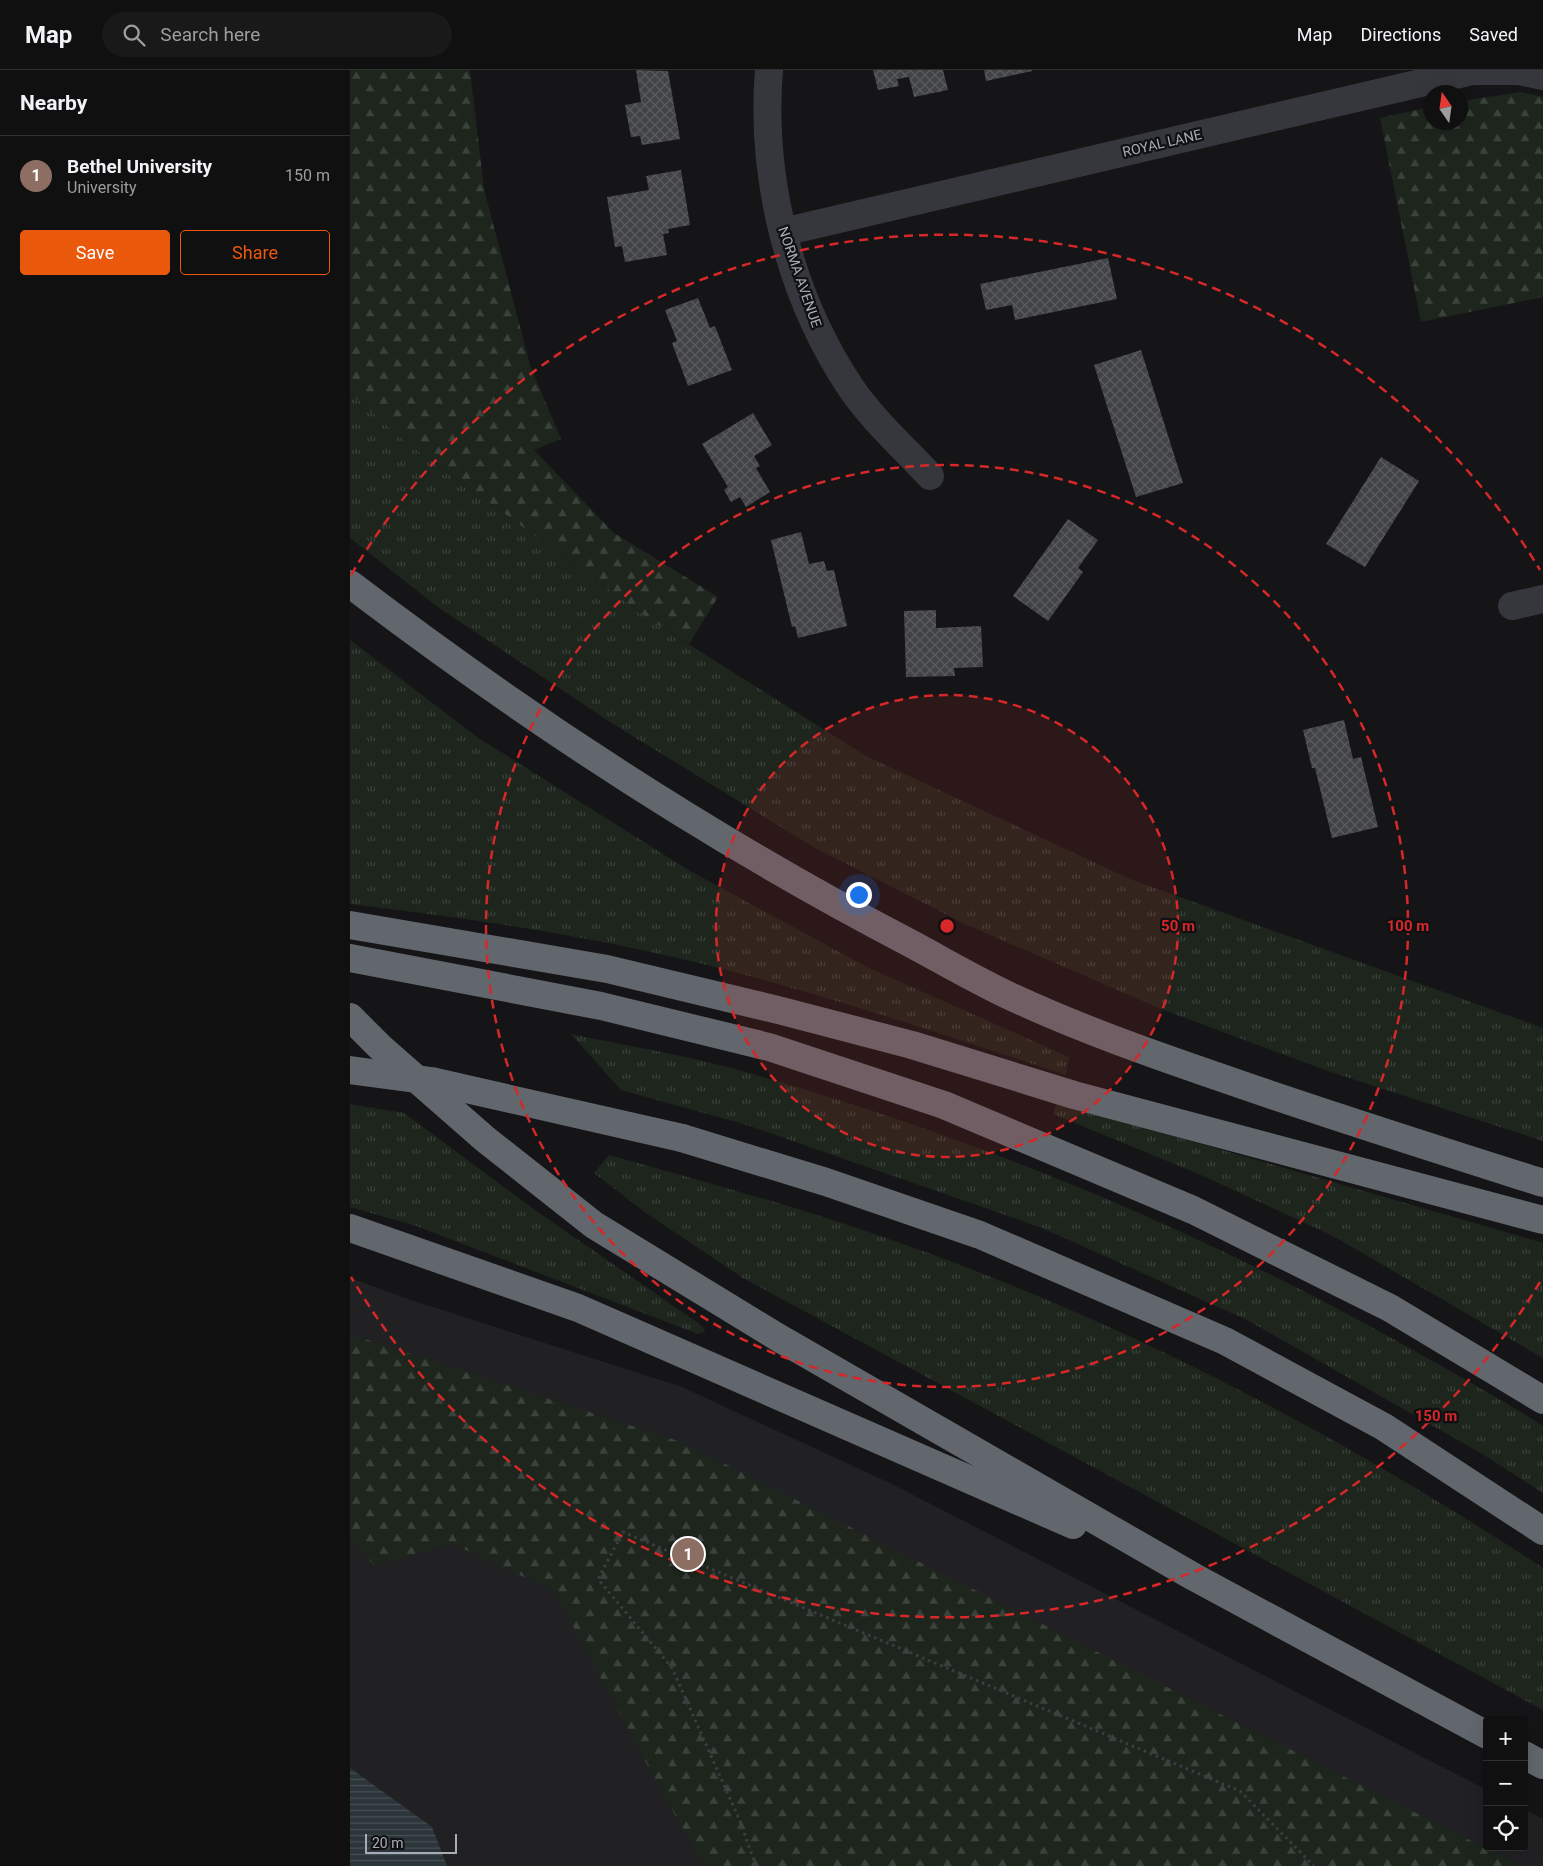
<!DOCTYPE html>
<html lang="en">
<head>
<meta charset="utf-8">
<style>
  body { margin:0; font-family:Roboto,sans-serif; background:#19191a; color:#f1f3f6 }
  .controls { position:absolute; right:15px; bottom:15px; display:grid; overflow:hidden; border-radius:5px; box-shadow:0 5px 20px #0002 }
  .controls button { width:45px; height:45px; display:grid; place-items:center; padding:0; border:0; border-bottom:1px solid #303031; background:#101011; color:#f1f3f6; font:25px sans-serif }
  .compass { position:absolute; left:1073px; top:15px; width:45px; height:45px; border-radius:50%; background:#101011; box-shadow:0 5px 20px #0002; rotate:347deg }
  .scale { position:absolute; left:15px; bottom:12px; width:92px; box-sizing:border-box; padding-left:5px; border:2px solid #a7adb7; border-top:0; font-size:14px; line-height:18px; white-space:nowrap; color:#a7adb7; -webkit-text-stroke:4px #101012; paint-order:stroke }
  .you { position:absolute; left:508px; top:824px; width:18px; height:18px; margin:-12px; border:4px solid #fff; border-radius:50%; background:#1a73e8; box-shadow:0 0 0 8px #1a73e833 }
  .badge { display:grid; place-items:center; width:32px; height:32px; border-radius:50%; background:#ea580c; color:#fff; font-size:16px; font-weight:700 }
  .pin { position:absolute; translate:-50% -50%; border:2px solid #fff; box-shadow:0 1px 5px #0006 }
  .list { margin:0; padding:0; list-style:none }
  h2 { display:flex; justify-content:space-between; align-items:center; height:65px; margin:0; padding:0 20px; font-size:21px }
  h2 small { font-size:16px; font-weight:400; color:#9c9d9f }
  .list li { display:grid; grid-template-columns:32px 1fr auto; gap:15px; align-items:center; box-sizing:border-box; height:80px; padding:0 20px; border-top:1px solid #303031 }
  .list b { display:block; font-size:19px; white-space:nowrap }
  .list p { margin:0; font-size:16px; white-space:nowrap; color:#9c9d9f }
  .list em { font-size:16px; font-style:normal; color:#9c9d9f }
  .actions { display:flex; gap:10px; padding:15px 20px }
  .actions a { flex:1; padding:11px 0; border:1px solid #ea580c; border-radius:5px; text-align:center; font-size:18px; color:#ea580c }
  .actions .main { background:#ea580c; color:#fff }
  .icon { flex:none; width:28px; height:28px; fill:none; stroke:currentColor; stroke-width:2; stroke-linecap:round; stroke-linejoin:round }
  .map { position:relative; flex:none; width:1193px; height:1796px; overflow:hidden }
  header { display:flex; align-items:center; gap:30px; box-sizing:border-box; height:70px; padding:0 25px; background:#101011; border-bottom:1px solid #303031 }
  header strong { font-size:24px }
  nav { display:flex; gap:28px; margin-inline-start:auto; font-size:18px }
  .search { width:350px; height:45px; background:#19191a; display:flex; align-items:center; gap:12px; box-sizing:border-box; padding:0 18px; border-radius:28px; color:#9c9d9f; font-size:19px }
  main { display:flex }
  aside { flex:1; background:#101011 }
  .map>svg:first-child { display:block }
</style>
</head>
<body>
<header>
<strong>Map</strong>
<div class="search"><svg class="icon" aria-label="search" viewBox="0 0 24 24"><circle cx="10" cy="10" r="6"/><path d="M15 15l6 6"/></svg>Search here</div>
<nav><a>Map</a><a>Directions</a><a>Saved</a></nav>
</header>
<main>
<aside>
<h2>Nearby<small></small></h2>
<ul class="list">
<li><span class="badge" style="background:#8d6e63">1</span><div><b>Bethel University</b><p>University</p></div><em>150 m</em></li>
</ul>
<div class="actions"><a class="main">Save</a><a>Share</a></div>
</aside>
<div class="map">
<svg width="1193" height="1796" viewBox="0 0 1193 1796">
  <defs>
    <pattern id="grass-tufts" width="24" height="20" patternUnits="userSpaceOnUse" patternTransform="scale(1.25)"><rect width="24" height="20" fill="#1d251d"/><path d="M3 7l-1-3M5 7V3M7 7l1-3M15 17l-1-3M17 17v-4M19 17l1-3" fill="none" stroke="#3b423c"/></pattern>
    <pattern id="forest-firs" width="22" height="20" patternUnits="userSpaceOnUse" patternTransform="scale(1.25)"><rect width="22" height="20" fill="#1d251d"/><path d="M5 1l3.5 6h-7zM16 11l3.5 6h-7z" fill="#3b423c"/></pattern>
    <pattern id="water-rules" width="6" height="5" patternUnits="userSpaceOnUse" patternTransform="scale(1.25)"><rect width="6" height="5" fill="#2b353a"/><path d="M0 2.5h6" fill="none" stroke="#475054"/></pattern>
    <pattern id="building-cross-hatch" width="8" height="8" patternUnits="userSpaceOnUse" patternTransform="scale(1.25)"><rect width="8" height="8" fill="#414347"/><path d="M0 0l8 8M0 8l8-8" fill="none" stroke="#5a5b5f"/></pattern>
  </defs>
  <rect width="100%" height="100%" fill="#151517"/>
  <polygon fill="#212124" points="0,1208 61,1230 332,1317 542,1414 1137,1720 1137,1777 1174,1777 1174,1739 1193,1749 1193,1796 0,1796"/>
  <g fill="url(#grass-tufts)">
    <polygon points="0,322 57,373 305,553 516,686 780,809 1193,958 1193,1071 978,1001 811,939 615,854 465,778 263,654 89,538 0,468"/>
    <path d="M0,570L127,667L340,801L517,897L719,987L716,1005C601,967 486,928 369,898C248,867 124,849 0,834Z"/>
    <path d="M221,964C274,975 329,984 381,998C624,1065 860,1164 1079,1289C1117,1311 1156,1332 1193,1356V1423L1134,1385L897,1250L692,1158L397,1055L271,1020Z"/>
    <polygon points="707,1032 1193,1173 1193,1288 983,1166 851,1105 703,1044"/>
    <polygon points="0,1034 54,1043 185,1140 351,1255 355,1260 354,1262 348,1264 66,1156 0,1137"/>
    <path d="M259,1085C352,1111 445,1136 536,1168C768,1248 988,1363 1193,1498V1640L393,1208L296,1143L244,1103Z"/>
  </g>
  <g fill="url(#forest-firs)">
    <polygon points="0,0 120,0 134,119 180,295 211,369 184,380 264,463 368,527 339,574 305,553 57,373 0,322"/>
    <polygon points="1171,22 1193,27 1193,227 1071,252 1030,48 1080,37 1080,52 1110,52 1111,31"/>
    <polygon points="0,1264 334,1373 1171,1796 355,1796 313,1724 204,1521 101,1473 25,1496 0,1469"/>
  </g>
  <polygon fill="url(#water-rules)" points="0,1698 82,1757 97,1796 0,1796"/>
  <g fill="url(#building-cross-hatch)">
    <polygon points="286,0 318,1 330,69 292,75 290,66 281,67 275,35 291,32"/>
    <polygon points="523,0 593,0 598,20 564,27 559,7 547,9 549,16 528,20"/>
    <polygon points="634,0 682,0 682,1 636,11"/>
    <polygon points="331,100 340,155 318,159 319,163 313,164 317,185 275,192 272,176 265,177 257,127 299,120 296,106"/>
    <polygon points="758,188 767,229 665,250 662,235 636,240 630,214"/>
    <polygon points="348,228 360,258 365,256 382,300 338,316 322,273 327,271 315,240"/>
    <polygon points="791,280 833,413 786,427 744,295"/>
    <polygon points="403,343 422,375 404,386 410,396 406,398 420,422 396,437 390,427 381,432 374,420 378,417 352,374"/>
    <polygon points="1031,387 1069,411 1015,497 976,474"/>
    <polygon points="718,449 748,470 728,498 733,502 698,551 663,526"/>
    <polygon points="451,462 459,494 474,491 477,501 484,500 497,556 448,568 445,556 442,557 421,470"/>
    <polygon points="586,540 586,558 631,556 633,597 604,598 605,606 556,607 554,541"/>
    <polygon points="994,650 1003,689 1011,687 1028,757 982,768 965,698 962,698 953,660"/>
  </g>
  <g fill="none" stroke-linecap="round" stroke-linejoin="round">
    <polyline stroke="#3c3e43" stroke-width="3" stroke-dasharray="2.5 4" stroke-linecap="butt" points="406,1796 390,1751 322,1598 248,1509 273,1462 890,1721 964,1796"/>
    <g stroke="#36373c" stroke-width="28">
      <path d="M419,0C410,109 440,227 501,318C521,348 555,379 580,406"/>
      <polyline points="433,162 1122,1 1169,1 1193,6"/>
      <polyline points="1162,536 1193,529"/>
    </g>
    <g stroke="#62666d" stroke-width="28">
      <path d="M0,514C176,648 361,769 556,871C592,890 627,911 664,928C731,959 802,984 872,1008C978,1045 1086,1079 1193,1113"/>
      <polyline points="0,855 257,899 432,941 562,975 724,1025 1193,1150"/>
      <polyline points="0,888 251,936 419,977 594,1035 843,1140 1040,1238 1193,1330"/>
      <polyline points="0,947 30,977 135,1069 244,1155 429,1268 844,1507 1137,1665"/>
      <polyline points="332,1068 476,1112 630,1165 875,1271 1034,1357 1193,1461"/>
      <polyline points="0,1158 228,1238 723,1455"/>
      <polyline points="1174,1685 1193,1695"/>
    </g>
    <polyline stroke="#62666d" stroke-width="28" points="0,1000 81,1011 332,1068"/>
  </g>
  <circle cx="597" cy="856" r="231" fill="#d62828" fill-opacity=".12"/>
  <g fill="none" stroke="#d62828" stroke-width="2.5" stroke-dasharray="9 6">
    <circle cx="597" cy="856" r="231"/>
    <circle cx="597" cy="856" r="461"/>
    <path d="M1190 1212A692 692 0 0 1 1 1207M1 505A692 692 0 0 1 1190 500"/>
  </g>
  <g text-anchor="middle" stroke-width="4.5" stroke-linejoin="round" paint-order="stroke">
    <g font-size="14" fill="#a7adb7" stroke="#101012">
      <text transform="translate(812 73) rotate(-13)" y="5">ROYAL LANE</text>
      <text transform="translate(450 207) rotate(71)" y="5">NORMA AVENUE</text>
    </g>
  </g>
  <circle cx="597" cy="856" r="8" fill="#d62828" stroke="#101012" stroke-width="2.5"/>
  <g font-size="15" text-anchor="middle" font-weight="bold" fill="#d62828" stroke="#101012" stroke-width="4.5" stroke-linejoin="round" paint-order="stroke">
    <text x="828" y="861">50 m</text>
    <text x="1058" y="861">100 m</text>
    <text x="1086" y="1351">150 m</text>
  </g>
</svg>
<div class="controls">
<button>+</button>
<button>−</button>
<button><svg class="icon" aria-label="locate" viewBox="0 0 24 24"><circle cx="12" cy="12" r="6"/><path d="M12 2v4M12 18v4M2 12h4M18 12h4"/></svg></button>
</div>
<svg class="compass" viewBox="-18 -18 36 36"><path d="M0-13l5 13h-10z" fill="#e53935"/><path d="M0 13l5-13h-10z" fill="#9c9d9f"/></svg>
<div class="scale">20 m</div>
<div class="you"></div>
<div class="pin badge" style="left:338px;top:1484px;background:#8d6e63">1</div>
</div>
</main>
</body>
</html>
